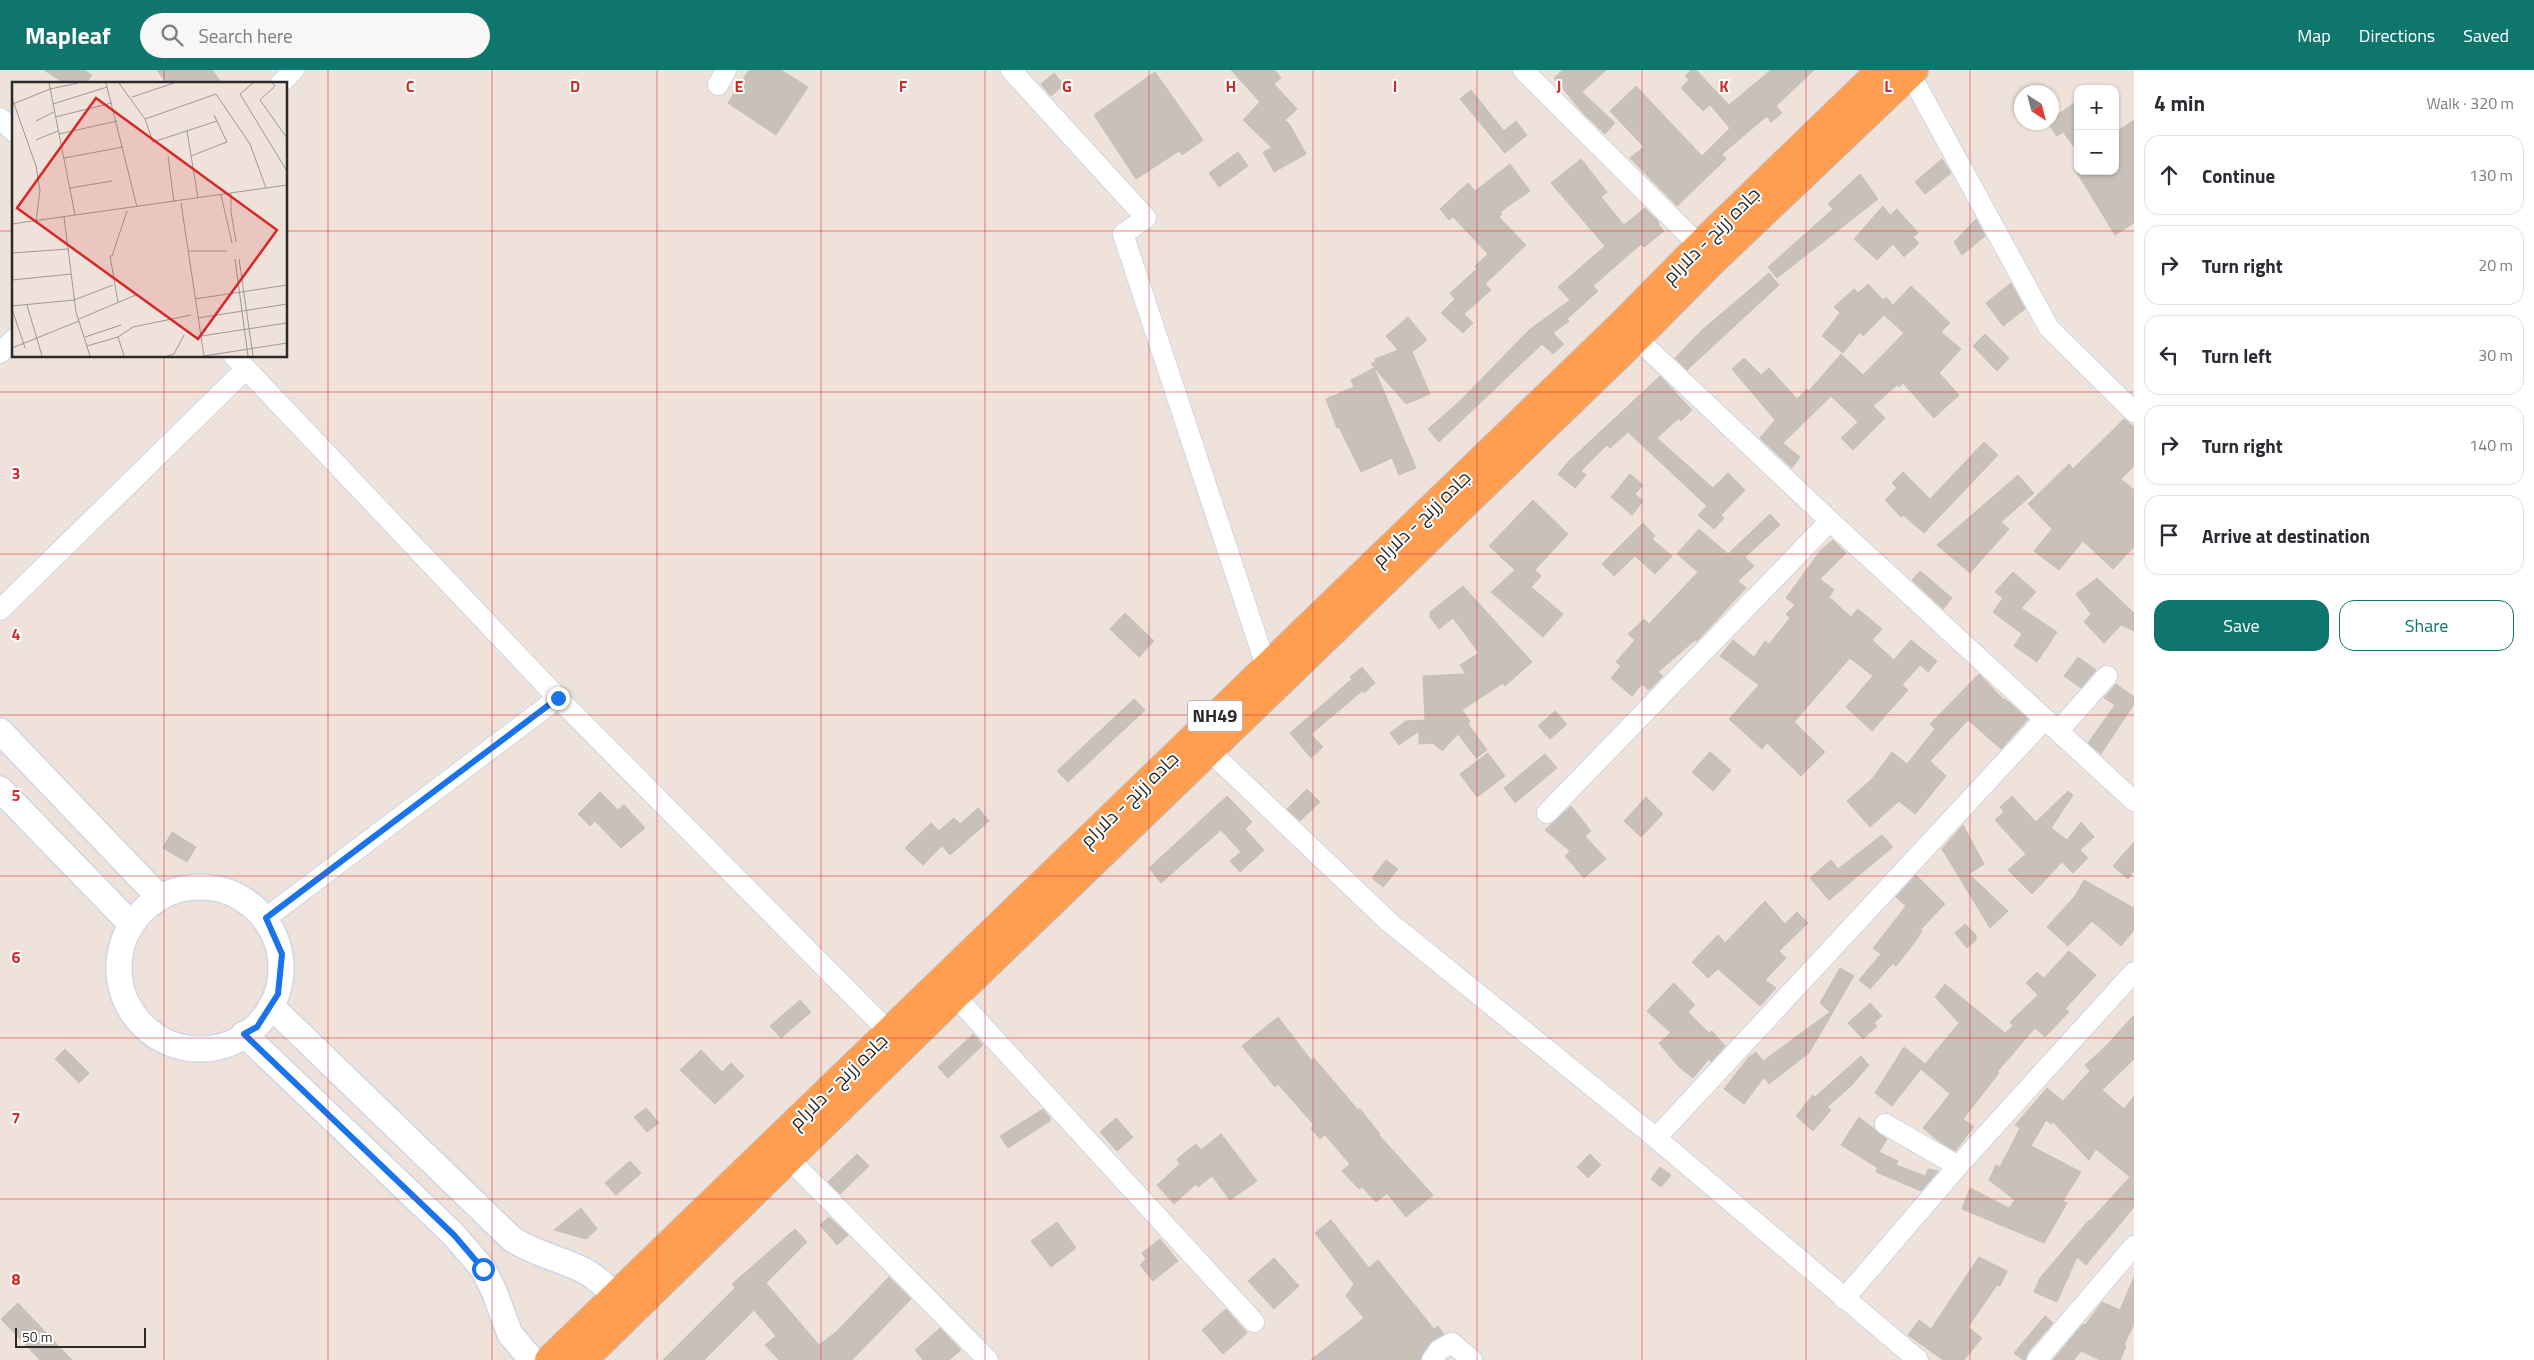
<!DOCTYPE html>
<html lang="en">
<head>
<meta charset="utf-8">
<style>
  body { margin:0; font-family:"Titillium Web",Cairo,sans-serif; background:#f7f7f7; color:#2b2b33 }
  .controls { position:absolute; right:15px; top:15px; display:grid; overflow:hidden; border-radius:10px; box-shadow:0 1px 4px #0004 }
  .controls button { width:45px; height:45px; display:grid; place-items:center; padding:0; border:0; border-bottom:1px solid #e1e1e2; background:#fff; color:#2b2b33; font:25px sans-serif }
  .compass { position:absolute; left:2014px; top:15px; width:45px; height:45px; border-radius:50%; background:#fff; box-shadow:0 1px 4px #0004; rotate:144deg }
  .scale { position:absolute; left:15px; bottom:12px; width:131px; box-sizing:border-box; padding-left:5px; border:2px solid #2a2a2a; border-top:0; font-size:14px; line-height:18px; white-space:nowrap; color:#2a2a2a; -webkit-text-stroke:4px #fff; paint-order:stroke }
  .stop { position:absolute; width:15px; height:15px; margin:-11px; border:4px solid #1a73e8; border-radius:50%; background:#fff }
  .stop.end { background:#1a73e8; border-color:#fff; box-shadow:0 1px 5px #0008 }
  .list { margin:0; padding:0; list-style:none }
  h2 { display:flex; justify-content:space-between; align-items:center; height:65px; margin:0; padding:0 20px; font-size:21px }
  h2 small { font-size:16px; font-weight:400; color:#7c7c81 }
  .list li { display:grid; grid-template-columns:32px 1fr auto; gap:15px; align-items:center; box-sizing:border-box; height:80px; margin:0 10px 10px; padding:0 10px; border:1px solid #e1e1e2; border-radius:15px }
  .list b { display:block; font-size:19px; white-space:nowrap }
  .list em { font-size:16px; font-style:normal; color:#7c7c81 }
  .actions { display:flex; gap:10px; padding:15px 20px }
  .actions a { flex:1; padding:11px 0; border:1px solid #0f766e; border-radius:15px; text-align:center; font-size:18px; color:#0f766e }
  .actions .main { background:#0f766e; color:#fff }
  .icon { flex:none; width:28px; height:28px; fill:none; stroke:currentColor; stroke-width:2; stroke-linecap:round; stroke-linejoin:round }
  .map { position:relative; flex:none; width:2134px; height:1290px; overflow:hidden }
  header { display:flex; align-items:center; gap:30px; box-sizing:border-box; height:70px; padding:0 25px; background:#0f766e; color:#fff }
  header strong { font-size:24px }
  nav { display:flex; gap:28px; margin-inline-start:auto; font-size:18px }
  .search { width:350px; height:45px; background:#f7f7f7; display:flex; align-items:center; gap:12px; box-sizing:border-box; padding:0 18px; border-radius:28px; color:#7c7c81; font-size:19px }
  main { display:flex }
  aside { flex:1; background:#fff }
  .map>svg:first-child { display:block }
</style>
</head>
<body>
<header>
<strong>Mapleaf</strong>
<div class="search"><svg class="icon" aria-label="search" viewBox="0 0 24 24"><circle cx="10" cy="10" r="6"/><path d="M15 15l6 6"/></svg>Search here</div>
<nav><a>Map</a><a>Directions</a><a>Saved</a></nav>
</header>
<main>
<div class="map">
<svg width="2134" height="1290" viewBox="0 0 2134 1290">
  <rect width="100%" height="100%" fill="#eee2da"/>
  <g fill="#c8c1b9" stroke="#c9beb4">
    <polygon points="44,0 84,0 92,5 86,14 66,14"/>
    <polygon points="157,0 212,0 223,14 167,14"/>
    <polygon points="749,0 781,0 808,17 776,65 728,33"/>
    <polygon points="1231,0 1275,0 1281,8 1274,14 1297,39 1285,50 1290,55 1306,84 1274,102 1263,82 1272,78 1243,50 1260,32"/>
    <polygon points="1563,0 1606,0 1582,22 1615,53 1605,64 1583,43 1554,8"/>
    <polygon points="1691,0 1696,0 1729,35 1771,0 1814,0 1776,36 1782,43 1771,52 1767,46 1722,84 1726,89 1677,136 1630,88 1644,77 1610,41 1636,16 1702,86 1730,58 1710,35 1703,41 1681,18 1689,10 1685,6"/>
    <polygon points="1155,2 1203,70 1182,85 1179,81 1136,109 1094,45"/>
    <polygon points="1054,3 1064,15 1051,26 1041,14"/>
    <polygon points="1471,20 1504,61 1516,51 1527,65 1505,83 1460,29"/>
    <polygon points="2078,30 2078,82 2063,62 2057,66 2047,52 2052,52 2052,49"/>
    <polygon points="2134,50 2134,153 2115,165 2076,101 2115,101 2115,63"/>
    <polygon points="1238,82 1248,96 1219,117 1209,103"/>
    <polygon points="1581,89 1607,122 1601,127 1624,155 1645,138 1659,152 1658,154 1664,161 1644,177 1641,174 1593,216 1598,221 1567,249 1569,251 1553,263 1564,274 1553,284 1542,274 1439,372 1428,359 1461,330 1529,260 1570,230 1558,217 1605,176 1551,113"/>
    <polygon points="1942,89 1951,103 1925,124 1915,112"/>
    <polygon points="1510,94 1530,121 1500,142 1502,144 1499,147 1526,175 1485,214 1491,220 1464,244 1473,253 1463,263 1441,243 1455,229 1450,223 1477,199 1475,196 1488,184 1453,147 1449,150 1440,139 1468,113 1475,121"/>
    <polygon points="1860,104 1878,129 1777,208 1768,197 1833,139 1828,134"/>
    <polygon points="1883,136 1890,145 1897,139 1918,163 1913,167 1919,173 1904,187 1893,174 1877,190 1854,169"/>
    <polygon points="1976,149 1985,166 1962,185 1954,172"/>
    <polygon points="1769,203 1779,215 1687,300 1675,288 1701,261"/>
    <polygon points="2011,213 2025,239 2003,256 1986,233"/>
    <polygon points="1868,214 1883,230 1886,227 1893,235 1911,216 1950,253 1941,262 1961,279 1939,303 1959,325 1934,348 1903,313 1899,317 1897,315 1873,336 1885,348 1853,380 1841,368 1858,352 1831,326 1783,373 1800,387 1792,398 1760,368 1775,350 1732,299 1744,288 1761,305 1769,298 1797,329 1807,319 1809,321 1841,284 1863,305 1904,263 1884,245 1863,266 1860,262 1843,283 1822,266 1840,243 1834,237 1854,219 1858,223"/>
    <polygon points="1408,247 1427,270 1412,282 1430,324 1406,334 1371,294 1376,291 1375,289 1398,280 1386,266"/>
    <polygon points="1985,264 2009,288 1997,301 1973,276"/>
    <polygon points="1374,298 1416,398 1399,405 1392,388 1361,402 1339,357 1337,358 1326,329 1354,317 1351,310"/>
    <polygon points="1660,306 1692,340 1681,351 1679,348 1657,368 1713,418 1728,403 1745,420 1721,445 1724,448 1714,459 1698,445 1707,436 1628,362 1610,378 1607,375 1581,401 1586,405 1575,418 1558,404 1569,391"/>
    <polygon points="2124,349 2134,357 2134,396 2121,409 2134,420 2134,477 2113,499 2083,471 2059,500 2034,481 2052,459 2028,434 2069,394 2073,399"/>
    <polygon points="1984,372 1998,385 1924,463 1903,445 1901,447 1885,430 1897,418 1892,413 1903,402 1930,429"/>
    <polygon points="1630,404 1643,415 1635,424 1643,431 1632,445 1611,427"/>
    <polygon points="2018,405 2034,423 2001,452 2009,459 1970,503 1937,475"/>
    <polygon points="1533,430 1568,464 1535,500 1541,506 1531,517 1563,544 1543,567 1491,522 1515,500 1489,476"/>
    <polygon points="1770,444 1780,455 1745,487 1754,496 1738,511 1746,518 1697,571 1695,570 1658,602 1663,606 1649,620 1642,614 1632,626 1611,608 1621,596 1616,592 1635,570 1628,564 1644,549 1649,554 1698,502 1677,484 1699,459 1728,484"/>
    <polygon points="1643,453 1655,466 1652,469 1672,486 1655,504 1635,486 1614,506 1602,494"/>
    <polygon points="1833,470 1846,483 1820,509 1834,520 1829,527 1851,547 1858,539 1882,559 1872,570 1894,590 1911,570 1937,591 1928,602 1920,595 1902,615 1908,620 1872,661 1846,637 1873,606 1850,588 1794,652 1825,682 1801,706 1767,673 1762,679 1729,649 1759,615 1720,586 1733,570 1754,587 1765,571 1769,574 1790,548 1786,544 1795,535 1786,528 1821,480"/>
    <polygon points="1920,501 1952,528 1943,539 1912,510"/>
    <polygon points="2013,502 2036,522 2021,538 2057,562 2037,592 2014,576 2022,564 1993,542 2003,528 1995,522"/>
    <polygon points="2097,508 2134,543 2134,561 2121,555 2104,573 2084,552 2091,544 2076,524"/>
    <polygon points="1463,516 1532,592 1505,616 1503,613 1462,640 1470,651 1468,654 1487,680 1476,688 1458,664 1442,681 1433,673 1419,674 1419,661 1399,675 1390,663 1406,651 1425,650 1423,606 1466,604 1460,595 1479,583 1453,548 1439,559 1430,547 1430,542"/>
    <polygon points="1125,543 1154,571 1139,587 1110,559"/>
    <polygon points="2078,587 2096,600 2081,618 2064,606"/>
    <polygon points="1362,597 1375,613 1364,623 1362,621 1311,664 1323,677 1311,688 1290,663 1352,609 1350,607"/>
    <polygon points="1979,604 2004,630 2005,629 2028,649 2001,679 1968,650 1930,691 1946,706 1915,744 1899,731 1870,757 1847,731 1872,709 1892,682 1907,694 1935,659 1930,654"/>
    <polygon points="2116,614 2134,627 2134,634 2101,684 2088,673 2115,635 2104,628"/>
    <polygon points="1134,629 1145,640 1068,712 1057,701"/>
    <polygon points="1555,641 1567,654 1550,669 1538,656"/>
    <polygon points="1710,682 1731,700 1713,721 1692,702"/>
    <polygon points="1488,683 1505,706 1477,727 1460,704"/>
    <polygon points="1545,684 1557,698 1515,733 1504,718"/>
    <polygon points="1307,719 1320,732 1300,751 1287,739"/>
    <polygon points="2068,721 2073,725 2051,758 2067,770 2081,752 2094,767 2080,780 2088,788 2073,803 2062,792 2032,824 2008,800 2026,784 1995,750 2004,742 2000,737 2012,726 2036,752"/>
    <polygon points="600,722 618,740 624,735 645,758 621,778 595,751 590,756 578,744"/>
    <polygon points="1227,726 1252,752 1245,759 1264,780 1240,802 1230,791 1241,782 1221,760 1161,813 1149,798"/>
    <polygon points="1646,727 1663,744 1641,767 1624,751"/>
    <polygon points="1571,736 1591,761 1585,766 1606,789 1584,808 1565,786 1570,781 1545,760"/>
    <polygon points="978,738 989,751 950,785 942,776 923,795 905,778 931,753 939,761 954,748 960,754"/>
    <polygon points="1963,755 1984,794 1969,804 2008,841 1990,858 1942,779"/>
    <polygon points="172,762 196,777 187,792 163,778"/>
    <polygon points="1882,765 1893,777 1829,830 1810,808 1831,790 1838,799"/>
    <polygon points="2134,772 2134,801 2128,809 2113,796"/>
    <polygon points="1386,790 1398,799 1383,817 1372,808"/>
    <polygon points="1916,805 1945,834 1920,860 1922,861 1914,873 1896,896 1893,893 1870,919 1859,910 1881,884 1873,878 1906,836 1896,827"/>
    <polygon points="2084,810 2134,838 2134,860 2121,876 2092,851 2068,876 2047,857 2075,826"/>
    <polygon points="1765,831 1785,854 1797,842 1808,853 1779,881 1786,888 1765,910 1776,918 1760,936 1718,899 1708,908 1692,892 1718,865 1725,873"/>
    <polygon points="1965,854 1976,865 1976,870 1967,878 1955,863"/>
    <polygon points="2069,881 2096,905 2065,939 2069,942 2045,967 2035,958 1997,1002 1999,1003 1963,1049 1974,1057 1955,1081 1940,1072 1923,1058 1950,1024 1921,999 1959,953 1935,927 1945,914 2005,963 2013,956 2010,952 2038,925 2026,913 2037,902 2044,908"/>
    <polygon points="1840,898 1854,906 1809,983 1769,1014 1764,1007 1744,1034 1724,1019 1749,987 1756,982 1763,991 1830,942 1820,933"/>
    <polygon points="1674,913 1695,935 1688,942 1709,963 1712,961 1725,976 1711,992 1709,989 1693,1008 1678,996 1659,973 1671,963 1647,941"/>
    <polygon points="800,930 811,942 781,968 770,956"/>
    <polygon points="1870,933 1882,946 1874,953 1877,956 1863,969 1848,953"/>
    <polygon points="2134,945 2134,989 2102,1020 2124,1039 2134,1026 2134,1137 2086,1195 2077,1187 2057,1232 2034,1222 2040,1208 2089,1150 2090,1151 2117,1121 2120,1122 2118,1120 2130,1107 2096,1079 2089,1090 2053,1052 2051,1054 2046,1050 2031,1076 2081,1102 2063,1131 2067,1133 2044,1173 1962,1139 1970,1118 2009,1138 2015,1130 1989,1110 1996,1095 2000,1097 2020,1058 2015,1055 2047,1018 2063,1031 2090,1001 2085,995 2105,977"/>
    <polygon points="1278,947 1311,990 1314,988 1358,1040 1360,1039 1380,1064 1379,1065 1433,1125 1406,1147 1387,1123 1376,1132 1362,1117 1359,1119 1342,1101 1350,1094 1325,1065 1320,1069 1311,1058 1314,1055 1278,1014 1275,1017 1242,976"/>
    <polygon points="973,964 983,975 948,1008 938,997"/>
    <polygon points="1904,977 1925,994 1892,1036 1875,1023"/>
    <polygon points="65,979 89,1003 79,1013 55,989"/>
    <polygon points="701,980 722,1002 731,993 744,1006 715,1034 680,1000"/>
    <polygon points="1861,986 1869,995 1851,1016 1827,1037 1831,1040 1813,1061 1796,1046 1813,1025 1815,1027"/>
    <polygon points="646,1038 659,1053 647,1062 634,1047"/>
    <polygon points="1043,1039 1050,1048 1050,1051 1008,1078 1000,1066"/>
    <polygon points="1859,1047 1887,1069 1879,1082 1898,1091 1896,1095 1925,1106 1928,1099 1938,1101 1921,1121 1876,1102 1878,1098 1841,1075"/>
    <polygon points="1116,1048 1133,1067 1117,1081 1100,1062"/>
    <polygon points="1221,1064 1257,1111 1230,1130 1212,1106 1198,1117 1196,1114 1174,1134 1157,1115 1180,1094 1177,1089 1196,1074 1201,1080"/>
    <polygon points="857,1084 869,1096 840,1124 828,1112"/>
    <polygon points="1590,1084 1601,1095 1588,1108 1577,1097"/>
    <polygon points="630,1091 641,1103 616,1125 605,1113"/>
    <polygon points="1660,1097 1671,1105 1661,1117 1651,1109"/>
    <polygon points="581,1138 597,1159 586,1169 554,1160"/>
    <polygon points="829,1147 848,1165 837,1175 820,1155"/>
    <polygon points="1331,1150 1369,1198 1378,1190 1434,1259 1438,1256 1444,1264 1430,1273 1420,1290 1311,1290 1364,1248 1346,1226 1354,1214 1315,1163"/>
    <polygon points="1057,1152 1076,1178 1051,1197 1031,1171"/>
    <polygon points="795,1159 807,1172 766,1213 819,1275 836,1262 889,1207 911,1229 852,1290 779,1290 765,1275 776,1266 754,1240 704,1290 663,1290 735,1218 732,1214"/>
    <polygon points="1160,1169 1178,1191 1153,1211 1140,1195 1146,1189 1142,1183"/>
    <polygon points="1979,1187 2007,1201 2000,1216 1997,1215 1968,1257 1982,1268 1964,1290 1943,1290 1908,1265 1919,1250 1931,1259"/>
    <polygon points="1274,1188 1299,1216 1274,1239 1248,1211"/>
    <polygon points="2134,1207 2134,1254 2124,1275 2126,1276 2120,1290 2100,1290 2081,1281 2074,1290 2053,1290 2083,1254 2085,1255 2102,1232 2120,1240"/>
    <polygon points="18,1233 72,1290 40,1290 1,1249"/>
    <polygon points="1226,1239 1247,1263 1223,1284 1202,1260"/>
    <polygon points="2045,1246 2053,1253 2028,1282 2025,1290 2023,1290 2014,1283"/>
    <polygon points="940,1258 961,1280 949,1290 923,1290 915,1280"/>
  </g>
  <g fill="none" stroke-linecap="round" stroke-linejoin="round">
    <defs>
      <g id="minor">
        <polyline points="1011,0 1146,148 1123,164 1266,596"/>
        <polyline points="1523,0 1708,184"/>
        <polyline points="1908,0 2049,258 2134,342"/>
        <polyline points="280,14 294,0"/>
        <polyline points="718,15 726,0"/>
        <polyline points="0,48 14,62"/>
        <polyline points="1627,259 1830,451 2134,731"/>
        <polyline points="0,283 14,269"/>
        <polyline points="234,286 558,628 888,961"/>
        <polyline points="0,540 246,299"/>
        <polyline points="2058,661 2107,606"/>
        <polyline points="1199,671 1389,852 1656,1068 1918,1290"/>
        <polyline points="1547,743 1830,451"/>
        <polyline points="266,848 558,628"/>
        <polyline points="955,926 1254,1252"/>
        <polyline points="1885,1054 1958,1096"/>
        <polyline points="1656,1068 2045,649"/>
        <polyline points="789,1089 988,1290"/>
        <polyline points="1844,1229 1958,1096 2134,902"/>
        <polyline points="1432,1290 1439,1280 1452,1273 1472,1290"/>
        <polyline points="2037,1290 2134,1176"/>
      </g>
      <g id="tertiary">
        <polyline points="0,661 159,827"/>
        <polyline points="0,719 131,854"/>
        <circle cx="200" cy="898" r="81"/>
        <path d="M271,936L512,1169C535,1184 558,1188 583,1200C601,1209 615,1227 629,1241"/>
        <polyline points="244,964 454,1165 483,1199 494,1221 510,1264 532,1290"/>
      </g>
      <g id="trunk">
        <polyline points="549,1290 1622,254 1700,175 1881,0"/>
        <polyline points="583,1290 955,926 1637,268 1714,190 1914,0"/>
      </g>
    </defs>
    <use href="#minor" stroke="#cfd6e4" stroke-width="22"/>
    <use href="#tertiary" stroke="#cfd6e4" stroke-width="28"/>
    <use href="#trunk" stroke="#c3c3c3" stroke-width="30"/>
    <use href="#minor" stroke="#fff" stroke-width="20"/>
    <use href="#tertiary" stroke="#fff" stroke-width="25"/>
    <use href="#trunk" stroke="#ff9e51" stroke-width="28"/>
  </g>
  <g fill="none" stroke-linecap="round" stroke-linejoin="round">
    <polyline stroke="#1a73e8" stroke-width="6" points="483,1199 454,1165 244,964 257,957 278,924 282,884 266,848 558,628"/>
  </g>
  <path fill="none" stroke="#d62828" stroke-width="1" stroke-opacity="0.55" d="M164,0V14M328,0V1290M492,0V1290M657,0V1290M821,0V1290M985,0V1290M1149,0V1290M1313,0V1290M1477,0V1290M1642,0V1290M1806,0V1290M1970,0V1290M0,161H14M286,161H2134M164,286V1290M0,322H2134M0,484H2134M0,645H2134M0,806H2134M0,968H2134M0,1129H2134"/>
  <g text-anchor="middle" stroke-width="4" stroke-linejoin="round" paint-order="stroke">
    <rect fill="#fff" stroke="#6a6a6a" stroke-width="1" x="1187.5" y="630.5" width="55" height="31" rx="4"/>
    <g font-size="18" font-weight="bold" fill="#2a2a2a">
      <text x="1215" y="652">NH49</text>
    </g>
    <g font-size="19" fill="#2a2a2a" stroke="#fff">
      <text transform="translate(1711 165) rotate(-45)" y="7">جاده زرنج - دلارام</text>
      <text transform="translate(1421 448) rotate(-44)" y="7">جاده زرنج - دلارام</text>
      <text transform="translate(1129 729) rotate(-44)" y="7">جاده زرنج - دلارام</text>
      <text transform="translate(838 1011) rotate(-44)" y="7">جاده زرنج - دلارام</text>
    </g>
  </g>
  <g transform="translate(12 12)">
    <rect width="275" height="275" fill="#eee2da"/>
    <path fill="none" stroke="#a09894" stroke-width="1" d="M37,1L63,133M94,1L125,125M107,1L133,37L141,60L205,39M241,1L228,12L275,89M260,1L263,4L248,18L275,56M120,15L162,1M0,16L24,84L28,109L24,139M1,22L38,7L66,1M41,22L95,5M43,35L100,21M133,37L204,12L238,62L254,106M24,39L42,30M175,49L186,116M47,52L105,39M24,58L46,49M156,74L162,120M179,74L215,60L202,33M52,76L111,65M58,106L100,99M219,111V130L224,160M209,113L220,161M169,121L192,274M52,135L64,230L78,274M0,142L275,103M177,169H215M0,171L57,167M223,177L236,274M227,177L241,274M0,198L59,192M183,217L275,203M106,220L98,174H100L115,129M15,223L30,274M0,224L62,218L101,203M0,227L13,266M186,236L275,222M67,237L126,212M189,254L275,241M73,255L109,243M106,255L112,274M75,264L106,255L121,245L179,233M0,266L67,239M155,274L162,272L172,253M192,274L275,261"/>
    <path fill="#d62828" fill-opacity="0.15" stroke="#d62828" stroke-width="2.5" d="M84,16L265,148L186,257L5,126Z"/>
    <rect width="275" height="275" fill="none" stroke="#2a2a2a" stroke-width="2.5"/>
  </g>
  <g font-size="16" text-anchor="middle" font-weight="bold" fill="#d62828" stroke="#fff" stroke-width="4" stroke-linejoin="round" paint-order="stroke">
    <text x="410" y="22">C</text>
    <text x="575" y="22">D</text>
    <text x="739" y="22">E</text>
    <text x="903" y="22">F</text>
    <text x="1067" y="22">G</text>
    <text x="1231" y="22">H</text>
    <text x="1395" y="22">I</text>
    <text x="1559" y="22">J</text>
    <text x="1724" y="22">K</text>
    <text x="1888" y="22">L</text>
    <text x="16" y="409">3</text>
    <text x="16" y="570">4</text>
    <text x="16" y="731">5</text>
    <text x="16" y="893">6</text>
    <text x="16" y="1054">7</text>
    <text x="16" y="1215">8</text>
  </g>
</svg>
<div class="controls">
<button>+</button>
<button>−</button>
</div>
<svg class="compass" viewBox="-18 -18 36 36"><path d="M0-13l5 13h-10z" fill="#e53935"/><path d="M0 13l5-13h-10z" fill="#7c7c81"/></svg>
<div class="scale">50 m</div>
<div class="stop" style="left:483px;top:1199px"></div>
<div class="stop end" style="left:558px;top:628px"></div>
</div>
<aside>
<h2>4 min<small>Walk · 320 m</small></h2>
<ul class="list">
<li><svg class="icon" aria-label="ahead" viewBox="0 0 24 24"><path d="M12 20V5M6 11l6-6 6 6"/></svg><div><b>Continue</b></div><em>130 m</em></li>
<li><svg class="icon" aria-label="right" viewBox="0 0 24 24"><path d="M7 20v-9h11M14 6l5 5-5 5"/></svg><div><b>Turn right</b></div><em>20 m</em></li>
<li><svg class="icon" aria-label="left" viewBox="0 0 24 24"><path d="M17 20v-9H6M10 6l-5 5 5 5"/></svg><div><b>Turn left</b></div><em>30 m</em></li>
<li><svg class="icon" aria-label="right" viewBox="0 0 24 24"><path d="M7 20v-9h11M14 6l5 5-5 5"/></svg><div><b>Turn right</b></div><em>140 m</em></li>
<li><svg class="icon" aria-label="arrive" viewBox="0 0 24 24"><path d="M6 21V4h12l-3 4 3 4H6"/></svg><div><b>Arrive at destination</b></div></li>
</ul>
<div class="actions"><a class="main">Save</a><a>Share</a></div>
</aside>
</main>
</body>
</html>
